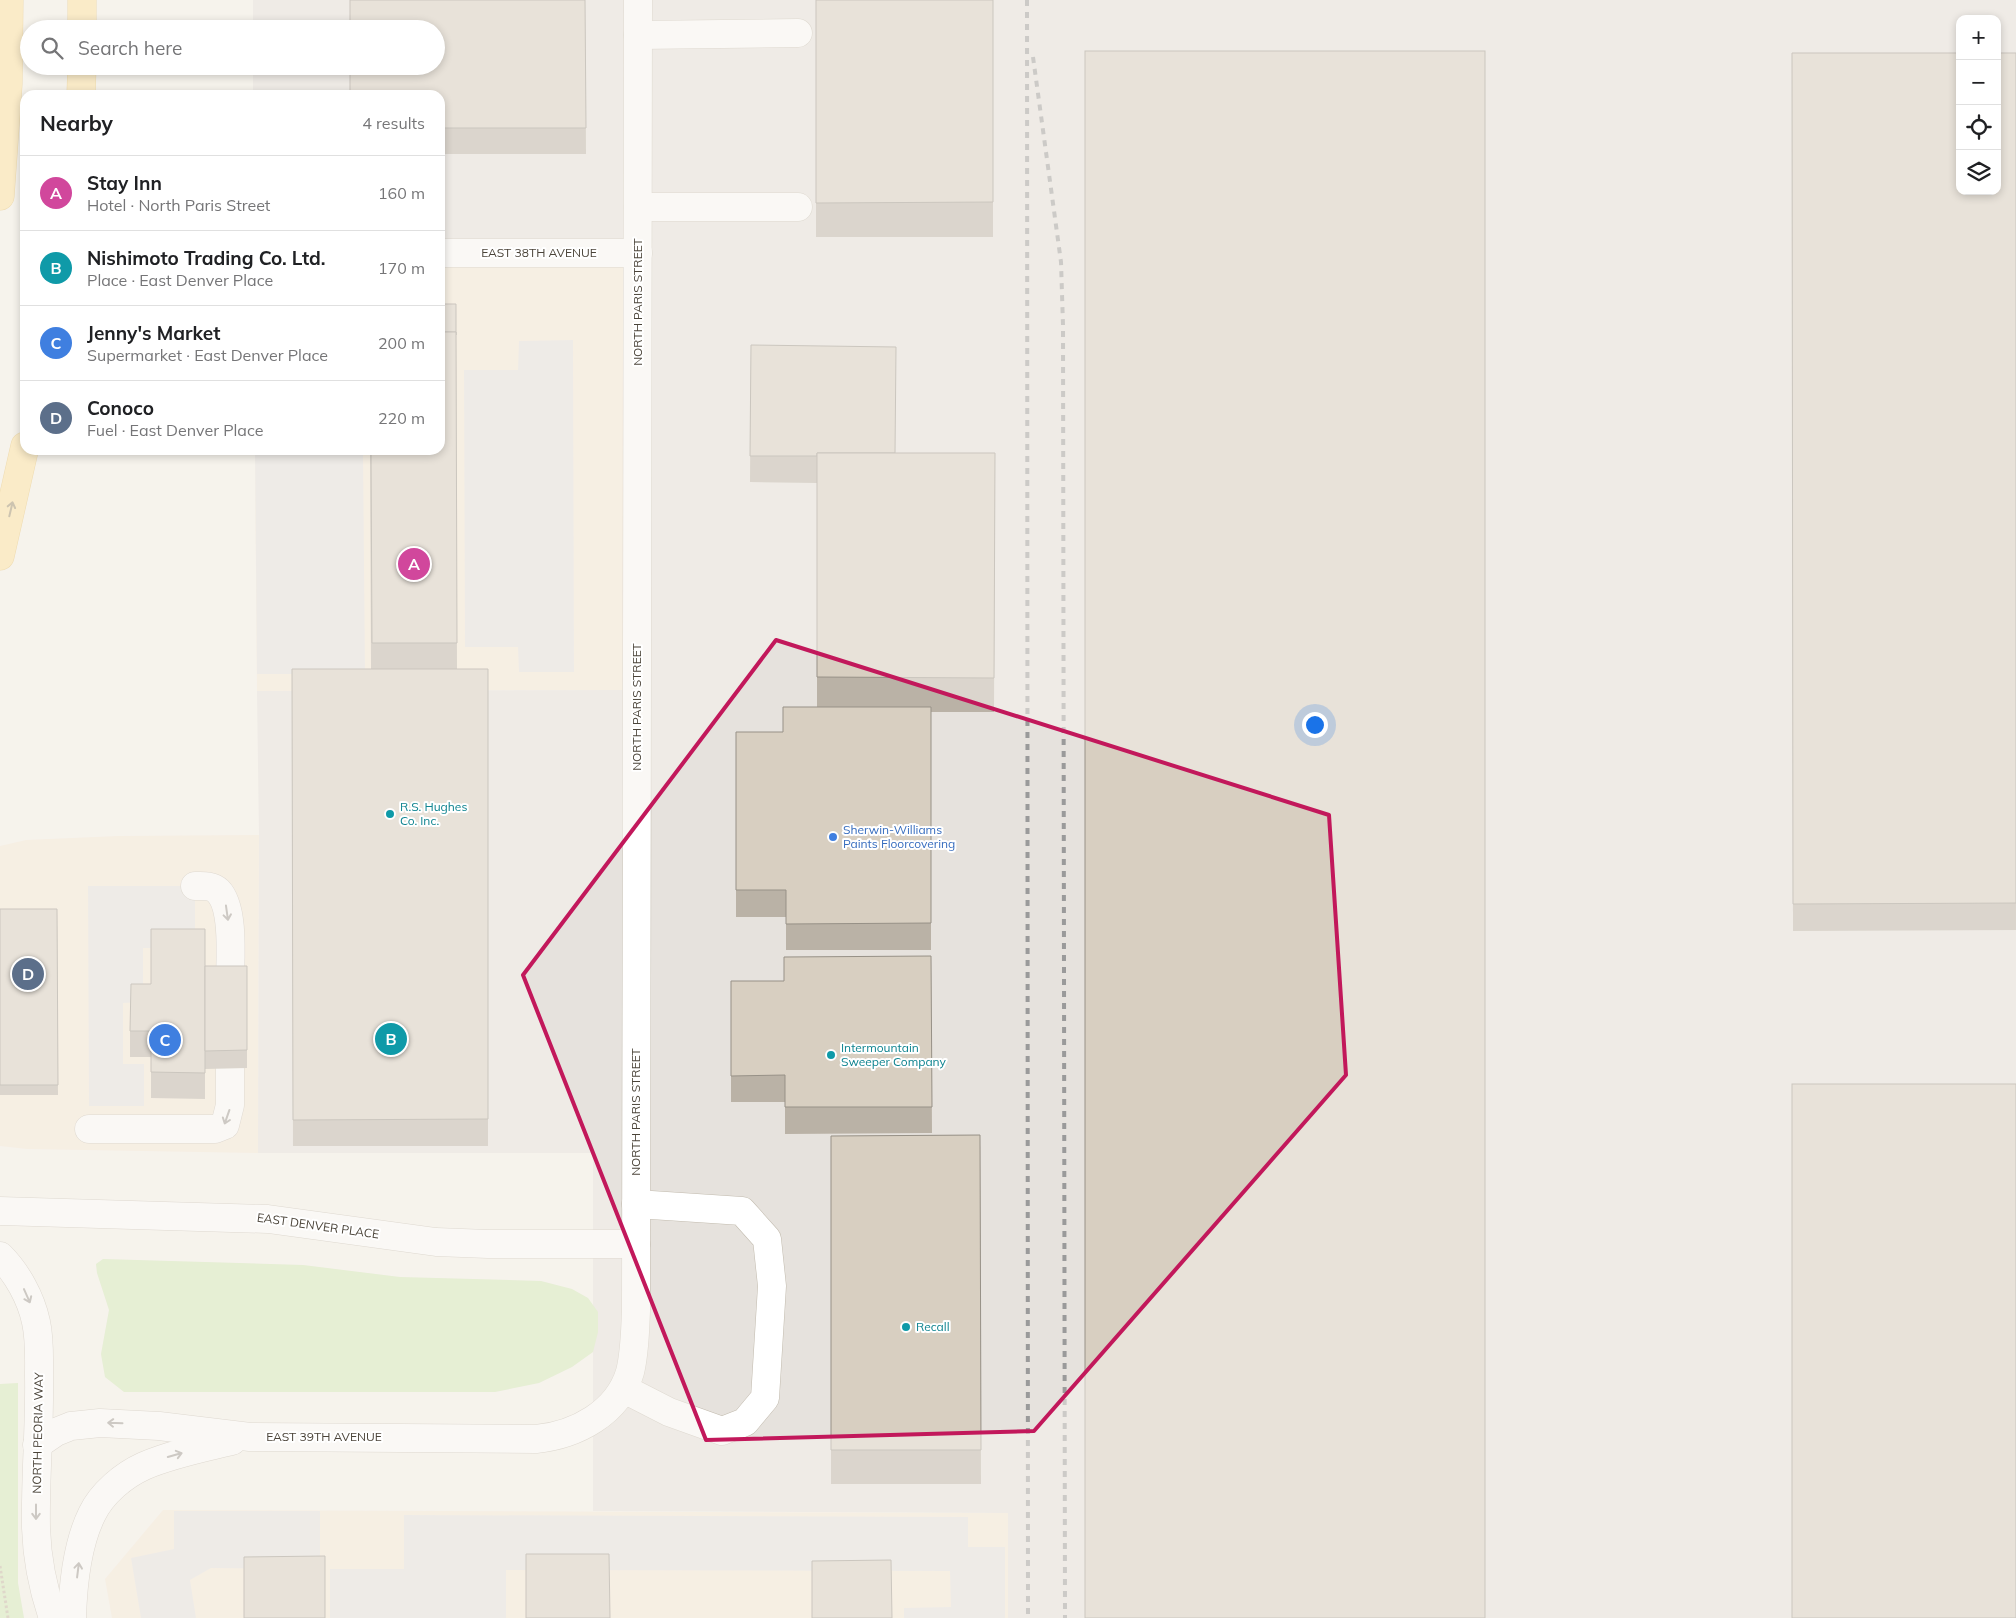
<!DOCTYPE html>
<html lang="en">
<head>
<meta charset="utf-8">
<style>
  body { margin:0; font-family:Mulish,sans-serif; background:#f6f6f6; color:#202124 }
  .controls { position:absolute; right:15px; top:15px; display:grid; overflow:hidden; border-radius:10px; box-shadow:0 2px 8px #0003 }
  .controls button { width:45px; height:45px; display:grid; place-items:center; padding:0; border:0; border-bottom:1px solid #e0e0e0; background:#fff; color:#202124; font:25px sans-serif }
  .you { position:absolute; left:1314px; top:724px; width:18px; height:18px; margin:-12px; border:4px solid #fff; border-radius:50%; background:#1a73e8; box-shadow:0 0 0 8px #1a73e833 }
  .badge { display:grid; place-items:center; width:32px; height:32px; border-radius:50%; background:#fc3f1d; color:#fff; font-size:16px; font-weight:700 }
  .pin { position:absolute; translate:-50% -50%; border:2px solid #fff; box-shadow:0 1px 5px #0006 }
  .list { margin:0; padding:0; list-style:none }
  h2 { display:flex; justify-content:space-between; align-items:center; height:65px; margin:0; padding:0 20px; font-size:21px }
  h2 small { font-size:16px; font-weight:400; color:#757577 }
  .list li { display:grid; grid-template-columns:32px 1fr auto; gap:15px; align-items:center; box-sizing:border-box; height:75px; padding:0 20px; border-top:1px solid #e0e0e0 }
  .list b { display:block; font-size:19px; white-space:nowrap }
  .list p { margin:0; font-size:16px; white-space:nowrap; color:#757577 }
  .list em { font-size:16px; font-style:normal; color:#757577 }
  .icon { flex:none; width:28px; height:28px; fill:none; stroke:currentColor; stroke-width:2; stroke-linecap:round; stroke-linejoin:round }
  .map { position:relative; flex:none; width:2016px; height:1618px; overflow:hidden }
  .search { position:absolute; background:#fff; box-shadow:0 2px 8px #0003; left:20px; top:20px; width:425px; height:55px; display:flex; align-items:center; gap:12px; box-sizing:border-box; padding:0 18px; border-radius:28px; color:#757577; font-size:19px }
  .panel { position:absolute; background:#fff; box-shadow:0 2px 8px #0003; left:20px; top:90px; width:425px; height:365px; border-radius:15px }
  .map>svg:first-child { display:block }
</style>
</head>
<body>
<div class="map">
<svg width="2016" height="1618" viewBox="0 0 2016 1618">
  <rect width="100%" height="100%" fill="#f6f3ec"/>
  <g fill="#f7ead8">
    <polygon points="440,253 638,253 637,690 257,691 255,450 440,450"/>
    <polygon points="259,835 258,1153 27,1149 0,1146 0,846 26,840 118,836"/>
    <polygon points="163,1510 1008,1513 1008,1618 112,1618 105,1579"/>
  </g>
  <path fill="#e6e2dd" fill-rule="evenodd" d="M253,0H2016V1618H1008V1513L593,1511V1153H258L259,835L257,691L637,690L638,253H440V95H253V66H436V29H253ZM1960,19H1997V191H1960Z"/>
  <g fill="#d2eab5">
    <polygon points="103,1259 303,1265 400,1277 541,1281 572,1289 588,1298 598,1312 598,1332 593,1352 572,1367 539,1383 495,1392 124,1392 105,1377 101,1354 109,1310 97,1273 96,1264"/>
    <polygon points="18,1383 18,1583 24,1618 0,1618 0,1384"/>
  </g>
  <g fill="#e5e3e0">
    <polygon points="573,340 574,672 519,672 518,647 465,647 464,370 518,370 519,341"/>
    <polygon points="255,450 363,450 365,674 257,674"/>
    <polygon points="88,886 195,886 195,948 143,948 143,1002 123,1003 123,1064 144,1064 144,1106 89,1106"/>
    <polygon points="174,1511 320,1511 320,1569 211,1568 190,1580 196,1618 141,1618 131,1558 174,1549"/>
    <polygon points="404,1515 968,1517 968,1547 1005,1547 1005,1618 904,1618 904,1608 951,1607 950,1571 506,1570 506,1618 330,1618 330,1569 404,1569"/>
  </g>
  <g fill="none" stroke-linecap="round" stroke-linejoin="round">
    <defs>
      <g id="minor">
        <polyline points="638,35 798,33"/>
        <polyline points="638,207 798,207"/>
        <polyline points="440,253 638,253"/>
        <path d="M195,886C202,886 212,885 218,891C235,908 230,961 230,984"/>
        <polyline points="89,1129 215,1129 225,1125 230,1105 230,1069"/>
        <polyline points="0,1211 268,1219 436,1242 488,1244 636,1244"/>
        <path d="M0,1256C17,1273 31,1298 36,1322C40,1340 39,1358 39,1376C40,1427 35,1477 36,1528C37,1560 43,1589 53,1618"/>
        <polyline points="624,1389 669,1412 722,1431 745,1422 765,1398 772,1286 767,1239 742,1211 636,1204"/>
        <path d="M37,1445L56,1432L71,1426L100,1423L159,1426L250,1437L536,1439C576,1435 618,1413 630,1372C635,1352 635,1331 636,1311L638,0"/>
        <path d="M72,1618C73,1584 77,1544 92,1514C102,1493 124,1475 144,1466C172,1454 203,1448 232,1441"/>
      </g>
      <g id="major">
        <polyline points="82,0 82,29"/>
        <polyline points="81,95 82,66"/>
        <polyline points="0,196 8,84 9,0"/>
        <polyline points="0,556 25,446"/>
      </g>
    </defs>
    <use href="#minor" stroke="#c2bbae" stroke-width="29"/>
    <use href="#major" stroke="#e6c16a" stroke-width="29"/>
    <polyline stroke="#c4b79f" stroke-width="3" stroke-dasharray="2.5 2.5" stroke-linecap="butt" points="0,1566 8,1618"/>
    <use href="#minor" stroke="#fff" stroke-width="28"/>
    <use href="#major" stroke="#ffe39c" stroke-width="28"/>
    <g stroke="#9a9a9a" stroke-width="4" stroke-dasharray="6 6" stroke-linecap="butt">
      <polyline points="1027,0 1028,1618"/>
      <polyline points="1033,57 1061,262 1063,325 1065,1618"/>
    </g>
  </g>
  <g fill="#bab2a6">
    <polygon points="585,0 586,154 440,154 440,95"/>
    <rect x="816" y="0" width="177" height="237"/>
    <polygon points="1792,53 2016,53 2016,930 1793,931"/>
    <polygon points="456,304 457,669 488,669 488,1146 293,1146 292,669 371,669 370,450"/>
    <polygon points="751,345 895,453 995,453 994,712 931,712 931,950 786,950 786,917 736,917 736,732 783,732 817,707 817,483 750,482"/>
    <polygon points="0,909 57,909 58,1095 0,1095"/>
    <polygon points="931,956 932,1133 785,1134 785,1102 731,1102 731,981 784,981"/>
    <polygon points="205,966 247,966 247,1068 205,1069 205,1027 205,1099 151,1098 151,1057 130,1057 130,1031 151,984"/>
    <polygon points="980,1135 981,1484 831,1484 831,1136"/>
  </g>
  <g fill="#d8cfc1" stroke="#979187">
    <polygon points="350,0 585,0 586,128 440,128 440,95 350,95 350,66 436,66 436,29 350,29"/>
    <polygon points="816,0 993,0 993,202 816,203"/>
    <rect x="1085" y="51" width="400" height="1567"/>
    <polygon points="1792,53 1960,53 1960,191 1997,191 1997,53 2016,53 2016,903 1793,904"/>
    <polygon points="440,304 456,304 456,335 456,332 440,332"/>
    <polygon points="440,332 456,332 457,643 372,643 371,450 440,450"/>
    <polygon points="751,345 896,347 895,453 817,453 817,456 750,456"/>
    <polygon points="817,453 995,453 994,678 817,677"/>
    <polygon points="292,669 488,669 488,1119 293,1120"/>
    <polygon points="783,707 931,707 931,923 786,924 786,890 736,890 736,732 783,732"/>
    <polygon points="0,909 57,909 58,1085 0,1085"/>
    <polygon points="151,929 205,929 205,1073 151,1072 151,1031 130,1031 131,984 151,984"/>
    <polygon points="931,956 932,1107 785,1107 785,1075 731,1076 731,981 784,981 784,957"/>
    <polygon points="205,966 247,966 247,1050 205,1051"/>
    <rect x="1792" y="1084" width="224" height="534"/>
    <polygon points="980,1135 981,1450 831,1450 831,1136"/>
    <polygon points="526,1554 609,1554 610,1618 526,1618"/>
    <polygon points="325,1556 325,1618 244,1618 244,1557"/>
    <polygon points="891,1560 892,1618 812,1618 812,1561"/>
  </g>
  <defs><path id="oneway-shaft" d="M-6 0H5M1.5-3L5.5 0L1.5 3" fill="none" stroke-width="1.6" stroke-linecap="round" stroke-linejoin="round" transform="scale(1.25)"/></defs>
  <use stroke="#9c8c66" href="#oneway-shaft" transform="translate(11 509) rotate(-77)"/>
  <g stroke="#9c9892">
    <use href="#oneway-shaft" transform="translate(227 913) rotate(82)"/>
    <use href="#oneway-shaft" transform="translate(227 1117) rotate(109)"/>
    <use href="#oneway-shaft" transform="translate(27 1296) rotate(66)"/>
    <use href="#oneway-shaft" transform="translate(115 1423) rotate(-178)"/>
    <use href="#oneway-shaft" transform="translate(175 1455) rotate(-16)"/>
    <use href="#oneway-shaft" transform="translate(36 1512) rotate(90)"/>
    <use href="#oneway-shaft" transform="translate(78 1570) rotate(-83)"/>
  </g>
  <path d="M0 0H2016V1618H0ZM776,640L1329,815L1346,1075L1034,1431L706,1440L523,975Z" fill="#f6f3ec" fill-opacity=".55" fill-rule="evenodd"/>
  <path fill="none" stroke="#c2185b" stroke-width="4" stroke-linejoin="round" d="M776,640L1329,815L1346,1075L1034,1431L706,1440L523,975Z"/>
  <g fill="#0f9aa8" stroke="#fff" stroke-width="2">
    <circle cx="390" cy="814" r="5"/>
    <circle cx="831" cy="1055" r="5"/>
    <circle cx="906" cy="1327" r="5"/>
  </g>
  <circle fill="#3f7fe0" stroke="#fff" stroke-width="2" cx="833" cy="837" r="5"/>
  <g text-anchor="middle" stroke-width="4" stroke-linejoin="round" paint-order="stroke">
    <g font-size="12" fill="#4b4439" stroke="#fff">
      <text x="539" y="257">EAST 38TH AVENUE</text>
      <text transform="translate(638 302) rotate(-90)" y="4">NORTH PARIS STREET</text>
      <text transform="translate(637 707) rotate(-90)" y="4">NORTH PARIS STREET</text>
      <text transform="translate(636 1112) rotate(-90)" y="4">NORTH PARIS STREET</text>
      <text transform="translate(318 1226) rotate(8)" y="4">EAST DENVER PLACE</text>
      <text transform="translate(38 1433) rotate(-89)" y="4">NORTH PEORIA WAY</text>
      <text x="324" y="1441">EAST 39TH AVENUE</text>
    </g>
    <g font-size="12" fill="#0d838f" stroke="#fff" text-anchor="start">
      <text x="400" y="811">R.S. Hughes<tspan x="400" dy="14">Co. Inc.</tspan></text>
      <text x="841" y="1052">Intermountain<tspan x="841" dy="14">Sweeper Company</tspan></text>
      <text x="916" y="1331">Recall</text>
    </g>
    <g font-size="12" fill="#366cbe" stroke="#fff" text-anchor="start">
      <text x="843" y="834">Sherwin-Williams<tspan x="843" dy="14">Paints Floorcovering</tspan></text>
    </g>
  </g>
</svg>
<div class="controls">
<button>+</button>
<button>−</button>
<button><svg class="icon" aria-label="locate" viewBox="0 0 24 24"><circle cx="12" cy="12" r="6"/><path d="M12 2v4M12 18v4M2 12h4M18 12h4"/></svg></button>
<button><svg class="icon" aria-label="layers" viewBox="0 0 24 24"><path d="M12 4l9 5-9 5-9-5zM3 14l9 5 9-5"/></svg></button>
</div>
<div class="you"></div>
<div class="pin badge" style="left:414px;top:564px;background:#d1479c">A</div>
<div class="pin badge" style="left:391px;top:1039px;background:#0f9aa8">B</div>
<div class="pin badge" style="left:165px;top:1040px;background:#3f7fe0">C</div>
<div class="pin badge" style="left:28px;top:974px;background:#5c6f8a">D</div>
<div class="search"><svg class="icon" aria-label="search" viewBox="0 0 24 24"><circle cx="10" cy="10" r="6"/><path d="M15 15l6 6"/></svg>Search here</div>
<section class="panel">
<h2>Nearby<small>4 results</small></h2>
<ul class="list">
<li><span class="badge" style="background:#d1479c">A</span><div><b>Stay Inn</b><p>Hotel · North Paris Street</p></div><em>160 m</em></li>
<li><span class="badge" style="background:#0f9aa8">B</span><div><b>Nishimoto Trading Co. Ltd.</b><p>Place · East Denver Place</p></div><em>170 m</em></li>
<li><span class="badge" style="background:#3f7fe0">C</span><div><b>Jenny's Market</b><p>Supermarket · East Denver Place</p></div><em>200 m</em></li>
<li><span class="badge" style="background:#5c6f8a">D</span><div><b>Conoco</b><p>Fuel · East Denver Place</p></div><em>220 m</em></li>
</ul>
</section>
</div>
</body>
</html>
